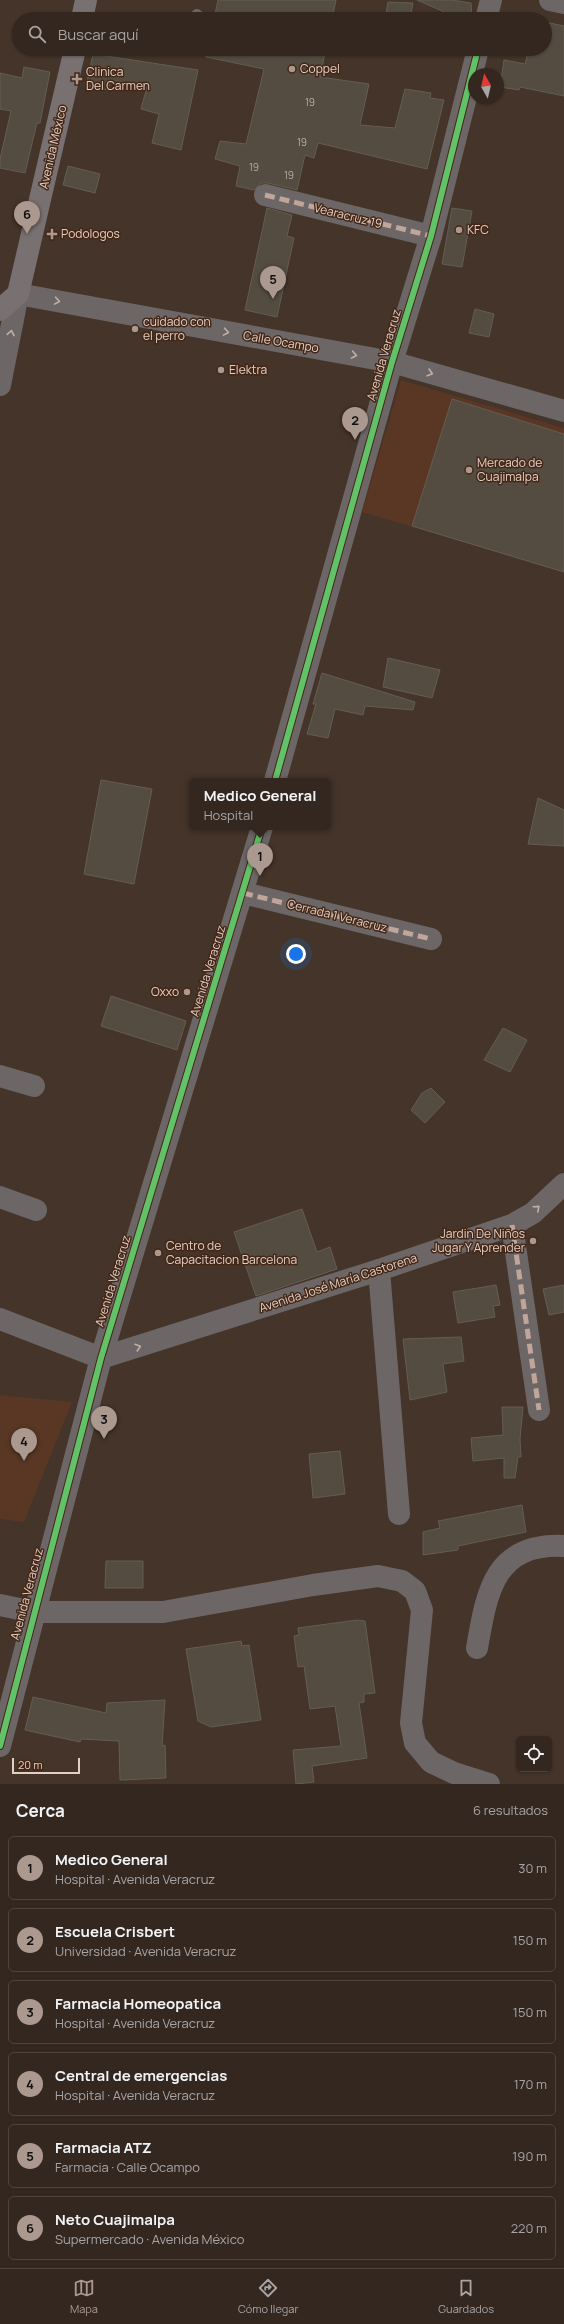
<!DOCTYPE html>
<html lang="es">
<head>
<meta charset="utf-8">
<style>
  body { margin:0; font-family:Manrope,sans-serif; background:#3e332d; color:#f1f3f6 }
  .controls { position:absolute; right:12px; bottom:12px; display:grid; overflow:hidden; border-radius:6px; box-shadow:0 1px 3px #0004 }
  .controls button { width:36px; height:36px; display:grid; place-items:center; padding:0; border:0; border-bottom:1px solid #4e443e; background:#332720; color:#f1f3f6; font:20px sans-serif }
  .compass { position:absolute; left:468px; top:68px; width:36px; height:36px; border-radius:50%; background:#332720; box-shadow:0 1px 3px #0004; rotate:352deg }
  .scale { position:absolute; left:12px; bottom:10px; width:68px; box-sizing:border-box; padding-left:4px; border:2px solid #e3cfc5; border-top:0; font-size:11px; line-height:14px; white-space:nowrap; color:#e3cfc5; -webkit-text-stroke:3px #442717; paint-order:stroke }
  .you { position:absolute; left:296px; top:954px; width:14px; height:14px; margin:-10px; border:3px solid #fff; border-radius:50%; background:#1a73e8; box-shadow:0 0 0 6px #1a73e833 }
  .badge { display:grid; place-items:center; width:26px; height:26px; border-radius:50%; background:#ab998f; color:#111; font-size:13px; font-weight:700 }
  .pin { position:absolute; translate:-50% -33px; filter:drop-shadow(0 1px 2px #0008) }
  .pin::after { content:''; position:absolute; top:21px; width:14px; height:12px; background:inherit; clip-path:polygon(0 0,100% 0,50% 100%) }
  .popup { position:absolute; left:189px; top:778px; width:142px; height:52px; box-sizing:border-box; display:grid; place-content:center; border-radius:6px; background:#332720; filter:drop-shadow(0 1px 3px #0005); font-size:13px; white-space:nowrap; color:#a9a5a5 }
  .popup b { font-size:15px; color:#f1f3f6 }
  .popup::after { content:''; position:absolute; left:50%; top:100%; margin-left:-8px; border:8px solid transparent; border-top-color:#332720 }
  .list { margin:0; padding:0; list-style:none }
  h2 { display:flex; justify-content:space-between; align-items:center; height:52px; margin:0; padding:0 16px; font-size:17px }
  h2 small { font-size:13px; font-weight:400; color:#a9a5a5 }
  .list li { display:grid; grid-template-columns:26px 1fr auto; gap:12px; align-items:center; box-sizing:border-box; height:64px; margin:0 8px 8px; padding:0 8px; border:1px solid #4e443e; border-radius:6px }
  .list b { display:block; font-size:15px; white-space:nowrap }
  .list p { margin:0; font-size:13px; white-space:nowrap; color:#a9a5a5 }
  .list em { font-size:13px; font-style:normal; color:#a9a5a5 }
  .icon { flex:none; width:22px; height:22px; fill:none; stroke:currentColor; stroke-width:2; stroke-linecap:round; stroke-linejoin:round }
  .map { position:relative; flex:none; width:564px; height:1784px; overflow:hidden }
  .search { position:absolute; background:#332720; box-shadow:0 1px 3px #0004; left:12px; right:12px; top:12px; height:44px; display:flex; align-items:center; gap:10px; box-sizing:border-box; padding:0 14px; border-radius:22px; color:#a9a5a5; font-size:15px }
  .sheet { height:484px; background:#332720 }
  nav { display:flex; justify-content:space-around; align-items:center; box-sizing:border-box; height:56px; border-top:1px solid #4e443e; background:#332720; font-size:11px; color:#a9a5a5 }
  nav a { display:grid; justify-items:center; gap:2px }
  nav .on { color:#ab998f }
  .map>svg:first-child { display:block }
</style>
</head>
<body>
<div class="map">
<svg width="564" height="1784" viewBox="0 0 564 1784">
  <rect width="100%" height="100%" fill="#44342a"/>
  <g fill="#593724">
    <polygon points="401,380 564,428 564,572 362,512"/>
    <polygon points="0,1395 72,1402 24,1522 0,1519"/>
  </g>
  <g fill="#544c41" stroke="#655d52">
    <polygon points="218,0 336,0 332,19 214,19"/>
    <polygon points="417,0 452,0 471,3 472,19 458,18"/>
    <polygon points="388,2 413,3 410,19 385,19"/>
    <polygon points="545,22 564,26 564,96 520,87 519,90 500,87 504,60 525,64 529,49 545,49"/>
    <polygon points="207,49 326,49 320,77 369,84 360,125 395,128 405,89 431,93 430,98 444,100 427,169 318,143 314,158 305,155 297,190 268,183 261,183 254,190 236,186 240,166 215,159 220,141 246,144 264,69 206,57"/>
    <polygon points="380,49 403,49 402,55 380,51"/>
    <polygon points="93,54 198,70 181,150 152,143 159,114 141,109 147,87 111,80 108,90 86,86"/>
    <polygon points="24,67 50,72 40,123 37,123 25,173 0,168 0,159 11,111 0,109 0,73 22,78"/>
    <polygon points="68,166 100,174 95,193 63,185"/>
    <polygon points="267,208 292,215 287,236 294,238 277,317 245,310"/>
    <polygon points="452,208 472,211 462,267 442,264"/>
    <polygon points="475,309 494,314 489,337 469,333"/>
    <polygon points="452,399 564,434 564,572 412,526"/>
    <polygon points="388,658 440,670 432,698 383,687"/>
    <polygon points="322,673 415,702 413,710 365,706 363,715 335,709 328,738 307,734 316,704 313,704"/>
    <polygon points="101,780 152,789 134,884 84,874"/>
    <polygon points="538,798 564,810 564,846 528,844"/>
    <polygon points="111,996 186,1021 177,1050 101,1026"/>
    <polygon points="503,1028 527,1040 510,1072 484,1060"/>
    <polygon points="431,1088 445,1102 425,1123 411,1110 422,1093"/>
    <polygon points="302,1209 317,1252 330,1247 337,1269 256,1296 234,1232"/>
    <polygon points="496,1285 500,1305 493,1306 495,1317 458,1323 453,1292"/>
    <polygon points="564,1285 564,1312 549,1315 543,1289"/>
    <polygon points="461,1337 464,1361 443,1364 447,1392 410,1400 403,1339"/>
    <polygon points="502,1407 523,1407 520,1439 521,1457 518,1457 515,1478 504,1478 504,1458 473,1461 471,1438 503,1435"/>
    <polygon points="340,1451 345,1494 313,1498 309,1454"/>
    <polygon points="522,1505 526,1532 458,1546 458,1550 423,1555 423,1532 440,1528 438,1521"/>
    <polygon points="106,1561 143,1561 143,1588 105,1588"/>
    <polygon points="357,1620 365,1621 375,1693 364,1694 364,1702 359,1703 367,1758 312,1766 314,1782 296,1784 293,1750 341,1746 335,1706 310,1709 304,1666 298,1667 294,1636 299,1635 298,1628"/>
    <polygon points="241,1641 242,1646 249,1645 261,1720 211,1727 198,1721 186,1649"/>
    <polygon points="33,1697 106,1713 107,1703 165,1700 162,1746 165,1745 166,1778 120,1780 119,1741 81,1739 80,1742 25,1730"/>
  </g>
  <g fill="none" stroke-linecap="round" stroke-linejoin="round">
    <polyline stroke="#6d6666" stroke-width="12" points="195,19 197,15"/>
    <g stroke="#6d6666" stroke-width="22">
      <polyline points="265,195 431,236"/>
      <polyline points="392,362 564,411"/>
      <polyline points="0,385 18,294"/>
      <polyline points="243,893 431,939"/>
      <polyline points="0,1076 34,1086"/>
      <polyline points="0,1197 36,1210"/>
      <polyline points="512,1225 539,1410"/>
      <polyline points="379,1270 399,1514"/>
      <polyline points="0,1319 101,1358"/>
      <polyline points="0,1605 34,1612 163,1612 313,1585 378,1576 402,1581 415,1591 422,1610 411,1723 415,1743 431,1762 454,1773 489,1784"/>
      <path d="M477,1648C487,1591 494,1543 564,1546"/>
    </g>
    <g stroke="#6d6666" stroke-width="22">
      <polyline points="550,0 564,3"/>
      <polyline points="486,19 491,0"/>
      <polyline points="18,294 392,362"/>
      <polyline points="275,781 392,362 431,236 478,49"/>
      <polyline points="101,1358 379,1270 512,1225 533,1213 564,1184"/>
      <polyline points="0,1746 101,1358 262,827"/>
    </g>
    <g stroke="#787071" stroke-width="22">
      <polyline points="82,19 86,0"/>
      <polyline points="0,310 18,294 75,49"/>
    </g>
    <g stroke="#c0a59a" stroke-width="5" stroke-dasharray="10 5" stroke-linecap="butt">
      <polyline points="265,195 431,236"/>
      <polyline points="243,893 431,939"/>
      <polyline points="512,1225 539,1410"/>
    </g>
    <defs>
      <g id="cycleway">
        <polyline points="275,781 392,362 431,236 478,49"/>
        <polyline points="0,1746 101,1358 262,827"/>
      </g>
    </defs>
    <use href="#cycleway" stroke="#442717" stroke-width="8"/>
    <use href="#cycleway" stroke="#61c268" stroke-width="6"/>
  </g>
  <defs><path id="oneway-chevron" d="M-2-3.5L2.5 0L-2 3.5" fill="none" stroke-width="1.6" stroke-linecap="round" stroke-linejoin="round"/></defs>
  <g stroke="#c0b0a8">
    <use href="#oneway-chevron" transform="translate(57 301) rotate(10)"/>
    <use href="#oneway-chevron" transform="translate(226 332) rotate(10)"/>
    <use href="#oneway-chevron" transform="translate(11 333) rotate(-79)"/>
    <use href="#oneway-chevron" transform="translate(354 355) rotate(10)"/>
    <use href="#oneway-chevron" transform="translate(430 373) rotate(16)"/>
    <use href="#oneway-chevron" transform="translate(537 1208) rotate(-42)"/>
    <use href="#oneway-chevron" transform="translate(138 1347) rotate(-18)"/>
  </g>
  <g fill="#ab998f" stroke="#442717" stroke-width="1.5">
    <circle cx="292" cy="69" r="4"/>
    <path d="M75 73h4v4h4v4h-4v4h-4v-4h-4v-4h4z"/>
    <circle cx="459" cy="230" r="4"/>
    <path d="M50 228h4v4h4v4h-4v4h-4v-4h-4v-4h4z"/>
    <circle cx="135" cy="329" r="4"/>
    <circle cx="221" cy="370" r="4"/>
    <circle cx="469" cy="470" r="4"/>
    <circle cx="187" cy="992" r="4"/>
    <circle cx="533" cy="1241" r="4"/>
    <circle cx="158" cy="1253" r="4"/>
  </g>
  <g text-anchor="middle" stroke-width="3" stroke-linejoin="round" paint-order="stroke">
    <g font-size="10" fill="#bfaea4">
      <text x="310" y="106">19</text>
      <text x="302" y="146">19</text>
      <text x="254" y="171">19</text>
      <text x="289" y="179">19</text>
    </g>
    <g font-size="12" fill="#e3cfc5" stroke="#442717" text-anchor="start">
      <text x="300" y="73">Coppel</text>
      <text x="86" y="76">Clinica<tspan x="86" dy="14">Del Carmen</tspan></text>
      <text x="467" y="234">KFC</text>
      <text x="61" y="238">Podologos</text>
      <text x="143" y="326">cuidado con<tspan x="143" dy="14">el perro</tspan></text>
      <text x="229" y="374">Elektra</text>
      <text x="477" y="467">Mercado de<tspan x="477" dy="14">Cuajimalpa</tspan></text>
      <text x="179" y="996" text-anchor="end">Oxxo</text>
      <text x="525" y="1238" text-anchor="end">Jardin De Niños<tspan x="525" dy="14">Jugar Y Aprender</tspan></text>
      <text x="166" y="1250">Centro de<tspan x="166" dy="14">Capacitacion Barcelona</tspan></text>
    </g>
    <g font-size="12" fill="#e3cfc5" stroke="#442717">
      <text transform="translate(53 147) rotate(-77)" y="4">Avenida México</text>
      <text transform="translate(348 216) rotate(14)" y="4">Vearacruz 19</text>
      <text transform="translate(281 342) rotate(10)" y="4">Calle Ocampo</text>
      <text transform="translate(384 355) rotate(-74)" y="4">Avenida Veracruz</text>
      <text transform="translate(337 916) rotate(14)" y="4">Cerrada 1 Veracruz</text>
      <text transform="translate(208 971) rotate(-73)" y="4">Avenida Veracruz</text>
      <text transform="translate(113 1281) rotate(-73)" y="4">Avenida Veracruz</text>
      <text transform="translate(338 1283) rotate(-18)" y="4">Avenida José María Castorena</text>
      <text transform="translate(27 1594) rotate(-75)" y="4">Avenida Veracruz</text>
    </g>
  </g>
</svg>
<div class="controls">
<button><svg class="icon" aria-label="locate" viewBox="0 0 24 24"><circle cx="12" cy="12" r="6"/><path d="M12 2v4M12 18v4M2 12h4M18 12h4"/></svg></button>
</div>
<svg class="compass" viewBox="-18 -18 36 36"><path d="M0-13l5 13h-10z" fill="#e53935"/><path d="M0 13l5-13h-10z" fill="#a9a5a5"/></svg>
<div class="scale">20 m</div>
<div class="you"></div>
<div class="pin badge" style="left:260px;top:876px">1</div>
<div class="popup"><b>Medico General</b>Hospital</div>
<div class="pin badge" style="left:355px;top:440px">2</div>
<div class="pin badge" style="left:104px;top:1439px">3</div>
<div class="pin badge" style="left:24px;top:1461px">4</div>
<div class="pin badge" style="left:273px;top:299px">5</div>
<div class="pin badge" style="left:27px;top:234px">6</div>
<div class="search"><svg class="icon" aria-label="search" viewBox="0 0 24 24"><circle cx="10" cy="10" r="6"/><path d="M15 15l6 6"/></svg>Buscar aquí</div>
</div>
<section class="sheet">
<h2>Cerca<small>6 resultados</small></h2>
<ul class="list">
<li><span class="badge">1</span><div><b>Medico General</b><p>Hospital · Avenida Veracruz</p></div><em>30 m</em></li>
<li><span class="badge">2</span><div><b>Escuela Crisbert</b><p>Universidad · Avenida Veracruz</p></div><em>150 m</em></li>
<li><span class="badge">3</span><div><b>Farmacia Homeopatica</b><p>Hospital · Avenida Veracruz</p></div><em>150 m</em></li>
<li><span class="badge">4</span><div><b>Central de emergencias</b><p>Hospital · Avenida Veracruz</p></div><em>170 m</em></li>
<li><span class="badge">5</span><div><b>Farmacia ATZ</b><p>Farmacia · Calle Ocampo</p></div><em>190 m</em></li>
<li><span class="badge">6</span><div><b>Neto Cuajimalpa</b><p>Supermercado · Avenida México</p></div><em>220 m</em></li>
</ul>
</section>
<nav>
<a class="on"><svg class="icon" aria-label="map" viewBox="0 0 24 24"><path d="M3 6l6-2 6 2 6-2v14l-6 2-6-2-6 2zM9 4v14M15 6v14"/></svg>Mapa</a>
<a><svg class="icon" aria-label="directions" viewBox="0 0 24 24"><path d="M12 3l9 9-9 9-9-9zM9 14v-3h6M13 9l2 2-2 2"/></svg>Cómo llegar</a>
<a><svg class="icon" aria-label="saved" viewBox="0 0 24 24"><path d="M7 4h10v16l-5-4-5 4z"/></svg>Guardados</a>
</nav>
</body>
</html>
